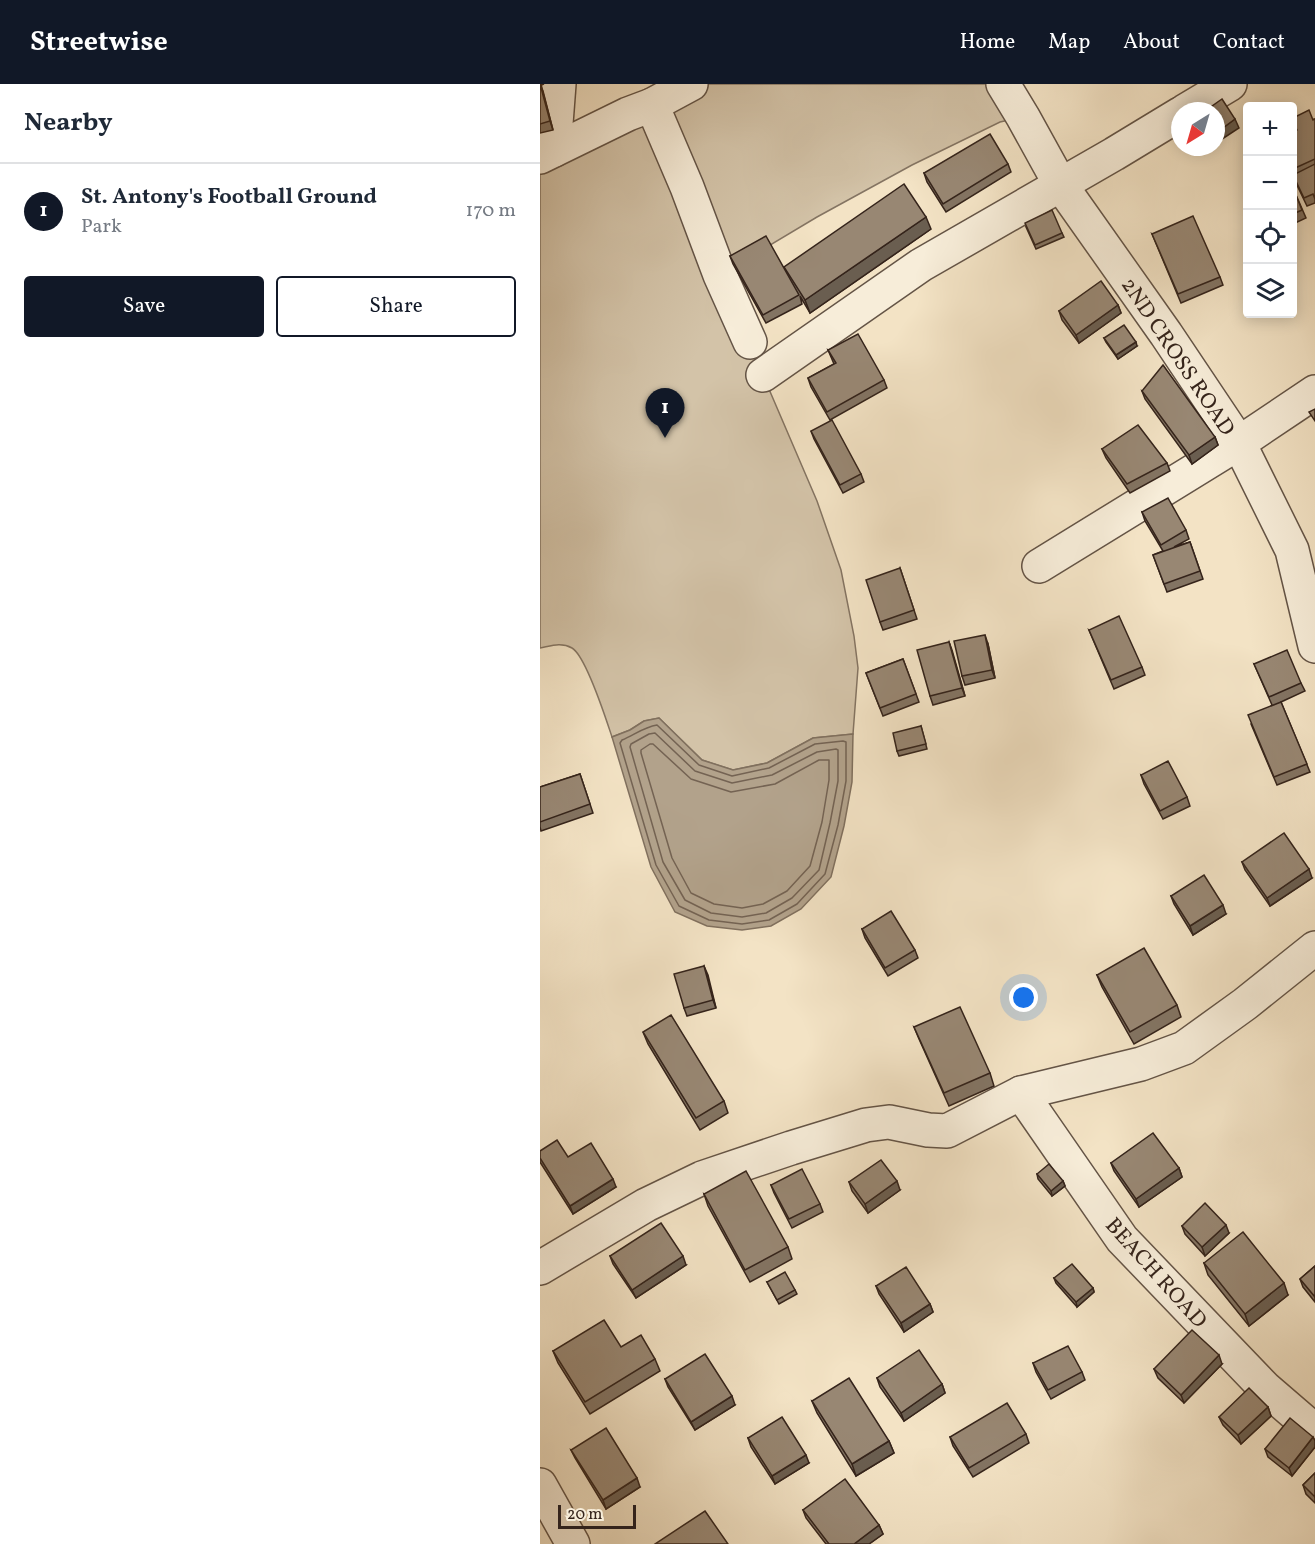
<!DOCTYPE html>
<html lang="en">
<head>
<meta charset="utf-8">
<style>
  body { margin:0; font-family:Vollkorn,serif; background:#f6f6f7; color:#1f2937 }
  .controls { position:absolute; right:18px; top:18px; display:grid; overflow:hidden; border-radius:6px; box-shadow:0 3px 15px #0003 }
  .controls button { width:54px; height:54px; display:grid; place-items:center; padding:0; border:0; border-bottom:2px solid #e0e1e3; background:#fff; color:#1f2937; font:30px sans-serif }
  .compass { position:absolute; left:631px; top:18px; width:54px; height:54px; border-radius:50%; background:#fff; box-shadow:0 3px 15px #0003; rotate:217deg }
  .scale { position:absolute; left:18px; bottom:15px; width:78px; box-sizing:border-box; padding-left:6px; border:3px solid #35241b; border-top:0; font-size:16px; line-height:21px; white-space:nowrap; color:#35241b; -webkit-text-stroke:4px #f7edd9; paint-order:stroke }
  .you { position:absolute; left:484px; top:914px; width:21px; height:21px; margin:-15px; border:4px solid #fff; border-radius:50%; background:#1a73e8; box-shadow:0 0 0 9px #1a73e833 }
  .badge { display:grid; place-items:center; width:39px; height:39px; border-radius:50%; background:#111827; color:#fff; font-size:20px; font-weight:700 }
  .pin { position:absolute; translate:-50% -50px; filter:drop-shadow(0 2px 3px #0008) }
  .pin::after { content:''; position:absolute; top:32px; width:21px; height:18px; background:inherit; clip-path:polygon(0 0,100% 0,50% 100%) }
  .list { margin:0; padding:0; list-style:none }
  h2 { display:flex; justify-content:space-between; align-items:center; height:78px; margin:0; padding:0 24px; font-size:26px }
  h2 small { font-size:20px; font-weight:400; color:#747a83 }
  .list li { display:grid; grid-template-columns:39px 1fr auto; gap:18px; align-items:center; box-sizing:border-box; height:96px; padding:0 24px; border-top:2px solid #e0e1e3 }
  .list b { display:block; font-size:22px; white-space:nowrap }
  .list p { margin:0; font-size:20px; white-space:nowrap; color:#747a83 }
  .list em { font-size:20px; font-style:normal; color:#747a83 }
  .actions { display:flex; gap:12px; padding:18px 24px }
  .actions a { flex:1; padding:14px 0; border:2px solid #111827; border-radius:6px; text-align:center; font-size:21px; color:#111827 }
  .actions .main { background:#111827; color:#fff }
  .icon { flex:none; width:33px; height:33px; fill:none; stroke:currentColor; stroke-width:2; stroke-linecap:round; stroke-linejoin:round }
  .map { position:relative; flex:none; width:775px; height:1460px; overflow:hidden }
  header { display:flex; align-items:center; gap:36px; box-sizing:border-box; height:84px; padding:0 30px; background:#111827; color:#fff }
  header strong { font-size:28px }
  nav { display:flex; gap:33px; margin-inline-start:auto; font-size:21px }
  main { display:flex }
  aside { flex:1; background:#fff }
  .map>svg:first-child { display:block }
</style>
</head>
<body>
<header>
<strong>Streetwise</strong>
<nav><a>Home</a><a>Map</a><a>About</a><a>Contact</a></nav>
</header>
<main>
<aside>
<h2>Nearby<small></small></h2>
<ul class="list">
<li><span class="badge">1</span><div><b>St. Antony's Football Ground</b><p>Park</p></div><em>170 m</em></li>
</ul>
<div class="actions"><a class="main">Save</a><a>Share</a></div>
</aside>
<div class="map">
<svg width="775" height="1460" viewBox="0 0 775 1460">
  <rect width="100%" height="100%" fill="#f3e3c5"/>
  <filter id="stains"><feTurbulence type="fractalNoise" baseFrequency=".00333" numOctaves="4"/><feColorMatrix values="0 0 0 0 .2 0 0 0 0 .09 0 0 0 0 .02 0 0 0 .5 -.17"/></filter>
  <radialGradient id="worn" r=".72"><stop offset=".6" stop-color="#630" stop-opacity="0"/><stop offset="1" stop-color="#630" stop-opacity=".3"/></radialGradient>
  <path fill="#d3c3a8" stroke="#847462" stroke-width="1.5" d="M151,0H463L483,33L460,38L372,81L277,133L180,191L277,417L301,486L314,552L318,584L313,650L273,654L227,679L193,686L162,676L119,634L104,637L90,646L72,653C66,635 46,572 32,564C21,558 11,562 0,564V73Z"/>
  <polygon fill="#b2a28b" stroke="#80705e" stroke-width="1.5" points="119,634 162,676 193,686 227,679 273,654 313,650 312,698 304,742 291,793 261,825 231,842 202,846 167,842 135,828 111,783 72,653 90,646 104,637"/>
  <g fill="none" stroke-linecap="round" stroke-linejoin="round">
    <g stroke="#746353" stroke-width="1.5">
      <path d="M117,641L159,681L192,692L229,684L275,660L303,657L306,658V697L298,741L285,790L257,820L229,836L202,840L169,836L139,822L116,781L80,659L82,656C94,651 104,643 117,641Z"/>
      <polygon points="115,649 155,687 192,699 232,691 277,668 296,665 298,666 298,697 290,739 279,786 252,814 226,829 202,833 171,829 145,816 123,778 90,663 91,660 109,650"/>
      <polygon points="110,660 113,660 151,695 191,708 235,700 279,676 289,676 289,696 282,738 270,782 247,807 223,820 202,824 174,820 151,809 132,774 101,669 101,666"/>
    </g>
    <defs>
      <g id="minor">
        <polyline points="463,0 483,33 520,100 626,250 699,359 752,466 775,562"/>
        <polyline points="112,21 147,103 180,191 210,258"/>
        <polyline points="645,27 690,0"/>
        <polyline points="14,66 19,0"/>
        <polyline points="0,73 88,30 112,21 151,0"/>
        <polyline points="223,291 381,181 574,70 640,30"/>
        <polyline points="499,482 699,359 775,308"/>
        <polyline points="481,1009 582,1155 725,1304 775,1347"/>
        <polyline points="0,1184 106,1121 162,1094 251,1064 326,1041 349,1038 388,1046 407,1047 481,1009 601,980 644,964 705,920 775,864"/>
        <polyline points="0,1401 33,1460"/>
      </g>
    </defs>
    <use href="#minor" stroke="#645446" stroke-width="36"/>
    <use href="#minor" stroke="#f7edd9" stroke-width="33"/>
  </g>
  <g fill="#837463" stroke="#35241b" stroke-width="1.5">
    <polygon points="0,0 4,0 1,1 13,46 0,49"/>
    <polygon points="775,35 775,119 767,122 754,95 753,95 753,48 756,47 753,39"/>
    <polygon points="468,80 471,88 406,128 387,98 384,89"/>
    <polygon points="753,104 766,134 753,140"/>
    <polygon points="486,143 522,149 524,153 496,165"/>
    <polygon points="391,145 270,229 260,212 262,220 226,239 193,180 190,172 246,187 244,183"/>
    <polygon points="612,150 680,193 683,201 641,219"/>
    <polygon points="578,221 581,229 539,259 522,236 519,227"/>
    <polygon points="564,254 597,262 578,275 566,258"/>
    <polygon points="288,266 344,296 347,304 290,336 271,303 268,294 294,280"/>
    <polygon points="602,307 675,353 678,361 652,380 605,315"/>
    <polygon points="271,347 321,390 324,398 303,409 274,355"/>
    <polygon points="562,365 627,379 630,387 590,409 566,374"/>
    <polygon points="602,428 646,446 649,455 634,463 650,458 663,495 627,508 613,471 623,467 605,437"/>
    <polygon points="360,484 377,535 343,546 340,538"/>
    <polygon points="549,546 602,583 605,591 574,605"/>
    <polygon points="409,558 425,612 393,621 390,612"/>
    <polygon points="448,560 455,594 425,601 422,592"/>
    <polygon points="363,575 379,618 343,632 326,589"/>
    <polygon points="714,580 761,599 765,607 741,618 770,688 737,701 711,640 732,621"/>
    <polygon points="381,642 387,665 359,672 357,667"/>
    <polygon points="40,690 53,729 1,747 0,743 0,703"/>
    <polygon points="601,691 647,713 650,722 623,735 604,700"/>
    <polygon points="702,778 772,794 730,822 705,786"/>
    <polygon points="631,812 686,830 653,851 634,820"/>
    <polygon points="322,845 375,866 378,874 348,892 325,854"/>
    <polygon points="164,882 176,924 147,932 144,924"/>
    <polygon points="557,891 637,921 641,933 594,960 562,903"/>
    <polygon points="374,943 450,989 454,1002 409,1022 379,955"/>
    <polygon points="103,948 184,1017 188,1029 160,1046 108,960"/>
    <polygon points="0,1067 28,1073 76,1103 33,1130 0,1078"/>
    <polygon points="571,1079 639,1084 642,1093 599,1123 574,1087"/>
    <polygon points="497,1090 523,1097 525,1102 512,1112 498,1095"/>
    <polygon points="309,1098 360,1106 328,1129 312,1107"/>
    <polygon points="231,1101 280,1120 283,1128 252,1144 234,1109"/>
    <polygon points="164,1110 248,1163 252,1175 210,1198 168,1122"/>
    <polygon points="642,1142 689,1149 665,1172 645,1150"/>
    <polygon points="70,1172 146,1181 96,1214 73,1180"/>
    <polygon points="664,1179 748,1211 709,1242 668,1191"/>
    <polygon points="775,1182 775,1218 763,1203 760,1195"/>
    <polygon points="514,1194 553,1204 554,1208 537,1223 516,1199"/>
    <polygon points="227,1198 255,1206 257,1210 239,1220"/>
    <polygon points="336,1202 390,1220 393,1228 364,1248 339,1210"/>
    <polygon points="81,1263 115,1275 120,1287 50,1330 18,1279 13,1267"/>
    <polygon points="493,1279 542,1288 545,1296 511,1315 496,1288"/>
    <polygon points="682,1280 644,1319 618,1294 614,1285"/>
    <polygon points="337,1294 402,1300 405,1309 364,1337 340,1303"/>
    <polygon points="125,1295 195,1321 155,1346 128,1303"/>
    <polygon points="272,1317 349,1357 354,1369 316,1392 277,1329"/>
    <polygon points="728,1323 731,1332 701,1360 683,1341 679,1333"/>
    <polygon points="486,1350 489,1359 433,1393 413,1362 410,1353"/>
    <polygon points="773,1353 775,1357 775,1363 752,1392 728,1373 725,1365"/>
    <polygon points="208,1354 269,1379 235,1400 211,1363"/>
    <polygon points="31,1366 100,1403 66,1425 35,1374"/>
    <polygon points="775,1389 775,1419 766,1410 763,1401"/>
    <polygon points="263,1426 339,1441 343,1450 329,1460 286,1460 266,1434"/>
  </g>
  <g fill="#6a5e50" stroke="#35241b" stroke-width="1.5">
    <polygon points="0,0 3,7 13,46 10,37"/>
    <polygon points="695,35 699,44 676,59 676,49"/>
    <polygon points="658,63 671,63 661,70"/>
    <polygon points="386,133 391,145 270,229 265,216"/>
    <polygon points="578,221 581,229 539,259 536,251"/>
    <polygon points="596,258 597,262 578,275 576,271"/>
    <polygon points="675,353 678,361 652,380 649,371"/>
    <polygon points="445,551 448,560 455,594 452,586"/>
    <polygon points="409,558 412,566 425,612 422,604"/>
    <polygon points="769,785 772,794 730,822 727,814"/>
    <polygon points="683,821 686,830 653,851 650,842"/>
    <polygon points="164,882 168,891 176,924 173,916"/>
    <polygon points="639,1084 642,1093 599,1123 596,1115"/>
    <polygon points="73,1095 76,1103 33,1130 30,1122"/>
    <polygon points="357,1097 360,1106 328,1129 325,1120"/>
    <polygon points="523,1097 525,1102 512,1112 511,1107"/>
    <polygon points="686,1141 689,1149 665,1172 662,1163"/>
    <polygon points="143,1172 146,1181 96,1214 92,1206"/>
    <polygon points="744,1199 748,1211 709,1242 705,1230"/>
    <polygon points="553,1204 554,1208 537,1223 536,1218"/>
    <polygon points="390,1220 393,1228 364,1248 361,1239"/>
    <polygon points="679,1271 682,1280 644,1319 641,1311"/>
    <polygon points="402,1300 405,1309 364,1337 361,1329"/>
    <polygon points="192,1312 195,1321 155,1346 151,1338"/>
    <polygon points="728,1323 731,1332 701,1360 698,1351"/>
    <polygon points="773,1353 775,1357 775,1363 752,1392 749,1384"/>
    <polygon points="349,1357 354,1369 316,1392 312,1380"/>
    <polygon points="266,1371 269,1379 235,1400 232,1392"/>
    <polygon points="97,1394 100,1403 66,1425 63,1416"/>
    <polygon points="339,1441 343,1450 329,1460 314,1460"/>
  </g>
  <g fill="#988773" stroke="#35241b" stroke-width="1.5">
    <polygon points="0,0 10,37 0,40"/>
    <polygon points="682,15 695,35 676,49 676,27 665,27"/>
    <polygon points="769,26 773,36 775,35 775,75 753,85 753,48 757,46 753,38 753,34"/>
    <polygon points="450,50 468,80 403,120 384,89"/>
    <polygon points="775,80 775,115 773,110 764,114 753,91"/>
    <polygon points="364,100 386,133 265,216 244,183"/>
    <polygon points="753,104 762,126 753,130"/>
    <polygon points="512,126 522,149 495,161 485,139"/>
    <polygon points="653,132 680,193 638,210 612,150"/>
    <polygon points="226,152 259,211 223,231 190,172"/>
    <polygon points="561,197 578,221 536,251 519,227"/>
    <polygon points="584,241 596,258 576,271 564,254"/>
    <polygon points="318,250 344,296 287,328 268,294 296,279 288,266"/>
    <polygon points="623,281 675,353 649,371 602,307"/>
    <polygon points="775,325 775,337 769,328"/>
    <polygon points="292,336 321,390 300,401 271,347"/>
    <polygon points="598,341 627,379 587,400 562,365"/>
    <polygon points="628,414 646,446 621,461 602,428"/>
    <polygon points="650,458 660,487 624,500 613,471"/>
    <polygon points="360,484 374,526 340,538 326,496"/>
    <polygon points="579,532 602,583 571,596 549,546"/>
    <polygon points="445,551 452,586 422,592 414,557"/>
    <polygon points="409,558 422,604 390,612 377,566"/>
    <polygon points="747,566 761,599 729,613 714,580"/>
    <polygon points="363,575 376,610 340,624 326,589"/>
    <polygon points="741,618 767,680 734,693 708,631"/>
    <polygon points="381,642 386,660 357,667 353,649"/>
    <polygon points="628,677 647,713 620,727 601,691"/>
    <polygon points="40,690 50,720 0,738 0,703"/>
    <polygon points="744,749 769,785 727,814 702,778"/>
    <polygon points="664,791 683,821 650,842 631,812"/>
    <polygon points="351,827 375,866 345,884 322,845"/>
    <polygon points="604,864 637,921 590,948 557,891"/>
    <polygon points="164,882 173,916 144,924 134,890"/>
    <polygon points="420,923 450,989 404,1009 374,943"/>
    <polygon points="131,931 184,1017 156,1034 103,948"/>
    <polygon points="613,1049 639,1084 596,1115 571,1079"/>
    <polygon points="17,1056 28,1073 51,1059 73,1095 30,1122 0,1074 0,1067"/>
    <polygon points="341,1076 357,1097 325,1120 309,1098"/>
    <polygon points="509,1080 523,1097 511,1107 497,1090"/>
    <polygon points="262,1085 280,1120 249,1135 231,1101"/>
    <polygon points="206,1087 248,1163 205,1186 164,1110"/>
    <polygon points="665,1119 686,1141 662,1163 642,1142"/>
    <polygon points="121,1139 143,1172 92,1206 70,1172"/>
    <polygon points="703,1148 744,1199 705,1230 664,1179"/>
    <polygon points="532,1180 553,1204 536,1218 514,1194"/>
    <polygon points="775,1182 775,1213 760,1195"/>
    <polygon points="366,1183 390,1220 361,1239 336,1202"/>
    <polygon points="245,1188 255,1206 237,1216 227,1198"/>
    <polygon points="64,1236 81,1263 101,1251 115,1275 45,1318 13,1267"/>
    <polygon points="652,1246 679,1271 641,1311 614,1285"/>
    <polygon points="528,1262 542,1288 508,1306 493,1279"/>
    <polygon points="379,1266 402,1300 361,1329 337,1294"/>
    <polygon points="165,1270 192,1312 151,1338 125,1295"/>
    <polygon points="309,1294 349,1357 312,1380 272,1317"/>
    <polygon points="709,1304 728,1323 698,1351 679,1333"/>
    <polygon points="467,1319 486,1350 429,1384 410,1353"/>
    <polygon points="242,1333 266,1371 232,1392 208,1354"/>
    <polygon points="750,1334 773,1353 749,1384 725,1365"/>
    <polygon points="66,1344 97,1394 63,1416 31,1366"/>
    <polygon points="775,1389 775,1413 763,1401"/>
    <polygon points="305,1395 339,1441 314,1460 289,1460 263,1426"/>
    <polygon points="165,1427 188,1460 115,1460"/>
  </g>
  <g text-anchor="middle" stroke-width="4.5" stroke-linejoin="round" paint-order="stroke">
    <g font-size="22" fill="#35241b" stroke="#f7edd9">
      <text transform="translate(639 272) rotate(56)" y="8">2ND CROSS ROAD</text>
      <text transform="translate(617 1188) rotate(48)" y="8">BEACH ROAD</text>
    </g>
  </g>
  <rect width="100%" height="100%" filter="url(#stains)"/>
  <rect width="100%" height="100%" fill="url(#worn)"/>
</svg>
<div class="controls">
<button>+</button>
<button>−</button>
<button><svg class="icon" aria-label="locate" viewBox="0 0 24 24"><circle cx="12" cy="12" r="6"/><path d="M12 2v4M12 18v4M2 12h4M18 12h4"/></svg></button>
<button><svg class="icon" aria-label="layers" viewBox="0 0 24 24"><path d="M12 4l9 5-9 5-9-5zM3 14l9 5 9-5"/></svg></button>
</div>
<svg class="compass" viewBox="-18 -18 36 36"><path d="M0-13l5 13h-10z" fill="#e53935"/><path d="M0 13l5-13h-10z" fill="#747a83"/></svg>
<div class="scale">20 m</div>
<div class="you"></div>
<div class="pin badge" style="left:125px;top:354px">1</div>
</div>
</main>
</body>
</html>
